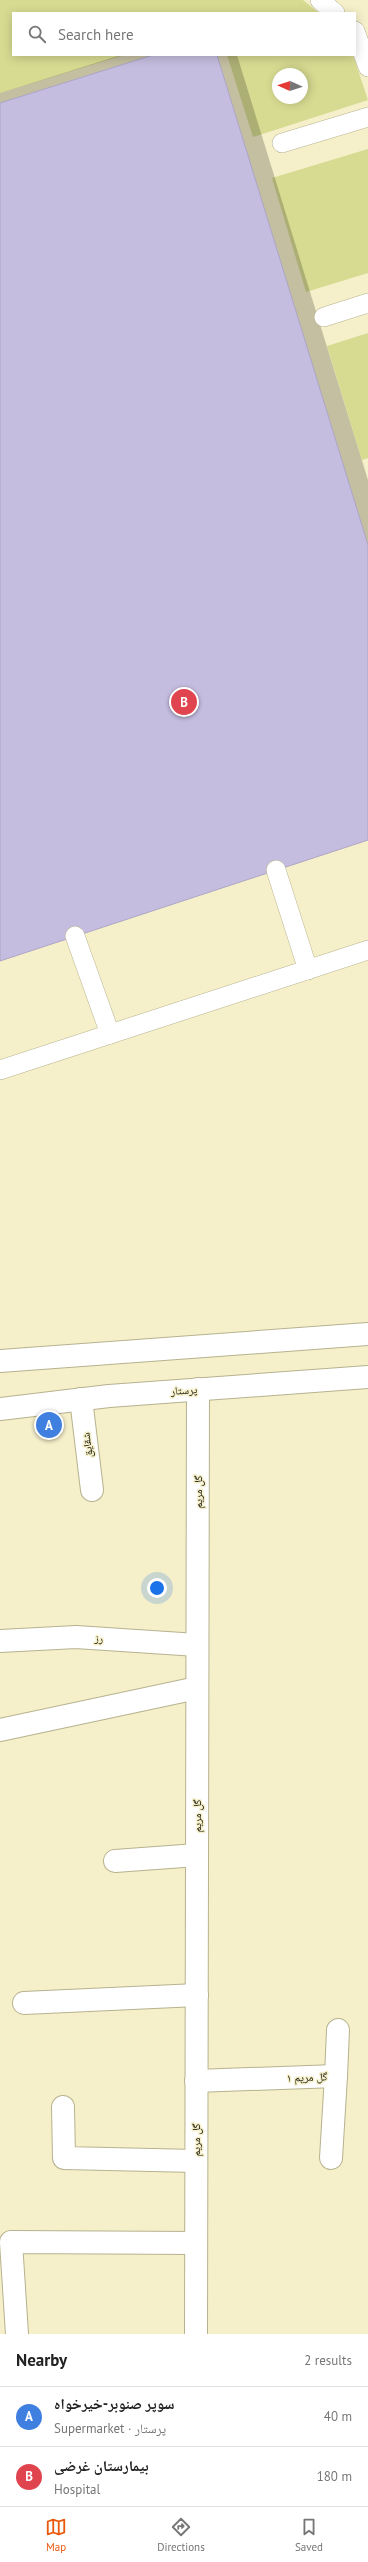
<!DOCTYPE html>
<html lang="en">
<head>
<meta charset="utf-8">
<style>
  body { margin:0; font-family:"PT Sans","Noto Naskh Arabic",sans-serif; background:#f6f6f6; color:#222 }
  .compass { position:absolute; left:272px; top:68px; width:36px; height:36px; border-radius:50%; background:#fff; box-shadow:0 2px 10px #0003; rotate:273deg }
  .you { position:absolute; left:157px; top:1588px; width:14px; height:14px; margin:-10px; border:3px solid #fff; border-radius:50%; background:#1a73e8; box-shadow:0 0 0 6px #1a73e833 }
  .badge { display:grid; place-items:center; width:26px; height:26px; border-radius:50%; background:#ea580c; color:#fff; font-size:13px; font-weight:700 }
  .pin { position:absolute; translate:-50% -50%; border:2px solid #fff; box-shadow:0 1px 4px #0006 }
  .list { margin:0; padding:0; list-style:none }
  h2 { display:flex; justify-content:space-between; align-items:center; height:52px; margin:0; padding:0 16px; font-size:17px }
  h2 small { font-size:13px; font-weight:400; color:#767676 }
  .list li { display:grid; grid-template-columns:26px 1fr auto; gap:12px; align-items:center; box-sizing:border-box; height:60px; padding:0 16px; border-top:1px solid #e0e0e0 }
  .list b { display:block; font-size:15px; white-space:nowrap }
  .list p { margin:0; font-size:13px; white-space:nowrap; color:#767676 }
  .list em { font-size:13px; font-style:normal; color:#767676 }
  .icon { flex:none; width:22px; height:22px; fill:none; stroke:currentColor; stroke-width:2; stroke-linecap:round; stroke-linejoin:round }
  .map { position:relative; flex:none; width:368px; height:2334px; overflow:hidden }
  .search { position:absolute; background:#fff; box-shadow:0 2px 10px #0003; left:12px; right:12px; top:12px; height:44px; display:flex; align-items:center; gap:10px; box-sizing:border-box; padding:0 14px; border-radius:0px; color:#767676; font-size:15px }
  .sheet { height:172px; background:#fff }
  nav { display:flex; justify-content:space-around; align-items:center; box-sizing:border-box; height:56px; border-top:1px solid #e0e0e0; background:#fff; font-size:11px; color:#767676 }
  nav a { display:grid; justify-items:center; gap:2px }
  nav .on { color:#ea580c }
  .map>svg:first-child { display:block }
</style>
</head>
<body>
<div class="map">
<svg width="368" height="2334" viewBox="0 0 368 2334">
  <rect width="100%" height="100%" fill="#f5efca"/>
  <g fill="#d7db91" fill-rule="evenodd">
    <polygon points="0,0 303,0 319,13 13,13 13,55 124,55 0,93"/>
    <path d="M227,55H353L368,100L253,137ZM278,74H302V98H278Z"/>
    <polygon points="368,149 368,273 306,292 272,178"/>
    <polygon points="368,333 368,458 362,460 327,346"/>
  </g>
  <polygon fill="#0003" points="121,55 237,55 368,480 368,838 0,960 0,93"/>
  <polygon fill="#c5bddf" stroke="#aca5c6" points="153,55 217,55 368,545 368,840 0,961 0,103"/>
  <g fill="none" stroke-linecap="round" stroke-linejoin="round">
    <defs>
      <g id="service">
        <polyline points="320,0 335,13"/>
        <polyline points="355,31 368,67"/>
        <polyline points="282,143 368,117"/>
        <polyline points="324,317 368,303"/>
        <polyline points="276,870 308,970"/>
        <polyline points="75,936 110,1034"/>
        <polyline points="0,1070 368,950"/>
      </g>
      <g id="minor">
        <polyline points="0,1361 368,1334"/>
        <polyline points="81,1399 92,1490"/>
        <polyline points="0,1641 76,1637 197,1645"/>
        <polyline points="0,1730 197,1688"/>
        <polyline points="115,1861 197,1855"/>
        <polyline points="24,2003 197,1995"/>
        <polyline points="336,2076 338,2030"/>
        <polyline points="196,2081 336,2076 331,2158"/>
        <polyline points="63,2107 64,2158 196,2161"/>
        <polyline points="17,2334 11,2242 196,2243"/>
        <polyline points="196,2334 198,1389"/>
      </g>
      <polyline id="secondary" points="0,1409 109,1396 368,1377"/>
    </defs>
    <use href="#service" stroke="#b7b28f" stroke-width="20"/>
    <use href="#minor" stroke="#b7b28f" stroke-width="24"/>
    <use href="#secondary" stroke="#b7b28f" stroke-width="24"/>
    <use href="#service" stroke="#fff" stroke-width="19"/>
    <use href="#minor" stroke="#fff" stroke-width="22"/>
    <use href="#secondary" stroke="#fff" stroke-width="22"/>
  </g>
  <g text-anchor="middle" stroke-width="3" stroke-linejoin="round" paint-order="stroke">
    <g font-size="11" fill="#232113" stroke="#f5efca">
      <text transform="translate(184 1390) rotate(-4)" y="4">پرستار</text>
      <text transform="translate(87 1445) rotate(-97)" y="4">شقایق</text>
      <text transform="translate(198 1492) rotate(-90)" y="4">گل مریم</text>
      <text transform="translate(99 1638) rotate(4)" y="4">رز</text>
      <text transform="translate(197 1816) rotate(-90)" y="4">گل مریم</text>
      <text transform="translate(307 2077) rotate(-2)" y="4">گل مریم ۱</text>
      <text transform="translate(196 2140) rotate(-90)" y="4">گل مریم</text>
    </g>
  </g>
</svg>
<svg class="compass" viewBox="-18 -18 36 36"><path d="M0-13l5 13h-10z" fill="#e53935"/><path d="M0 13l5-13h-10z" fill="#767676"/></svg>
<div class="you"></div>
<div class="pin badge" style="left:49px;top:1425px;background:#3f7fe0">A</div>
<div class="pin badge" style="left:184px;top:702px;background:#e0444e">B</div>
<div class="search"><svg class="icon" aria-label="search" viewBox="0 0 24 24"><circle cx="10" cy="10" r="6"/><path d="M15 15l6 6"/></svg>Search here</div>
</div>
<section class="sheet">
<h2>Nearby<small>2 results</small></h2>
<ul class="list">
<li><span class="badge" style="background:#3f7fe0">A</span><div><b>سوپر صنوبر-خیرخواه</b><p>Supermarket · پرستار</p></div><em>40 m</em></li>
<li><span class="badge" style="background:#e0444e">B</span><div><b>بیمارستان غرضی</b><p>Hospital</p></div><em>180 m</em></li>
</ul>
</section>
<nav>
<a class="on"><svg class="icon" aria-label="map" viewBox="0 0 24 24"><path d="M3 6l6-2 6 2 6-2v14l-6 2-6-2-6 2zM9 4v14M15 6v14"/></svg>Map</a>
<a><svg class="icon" aria-label="directions" viewBox="0 0 24 24"><path d="M12 3l9 9-9 9-9-9zM9 14v-3h6M13 9l2 2-2 2"/></svg>Directions</a>
<a><svg class="icon" aria-label="saved" viewBox="0 0 24 24"><path d="M7 4h10v16l-5-4-5 4z"/></svg>Saved</a>
</nav>
</body>
</html>
